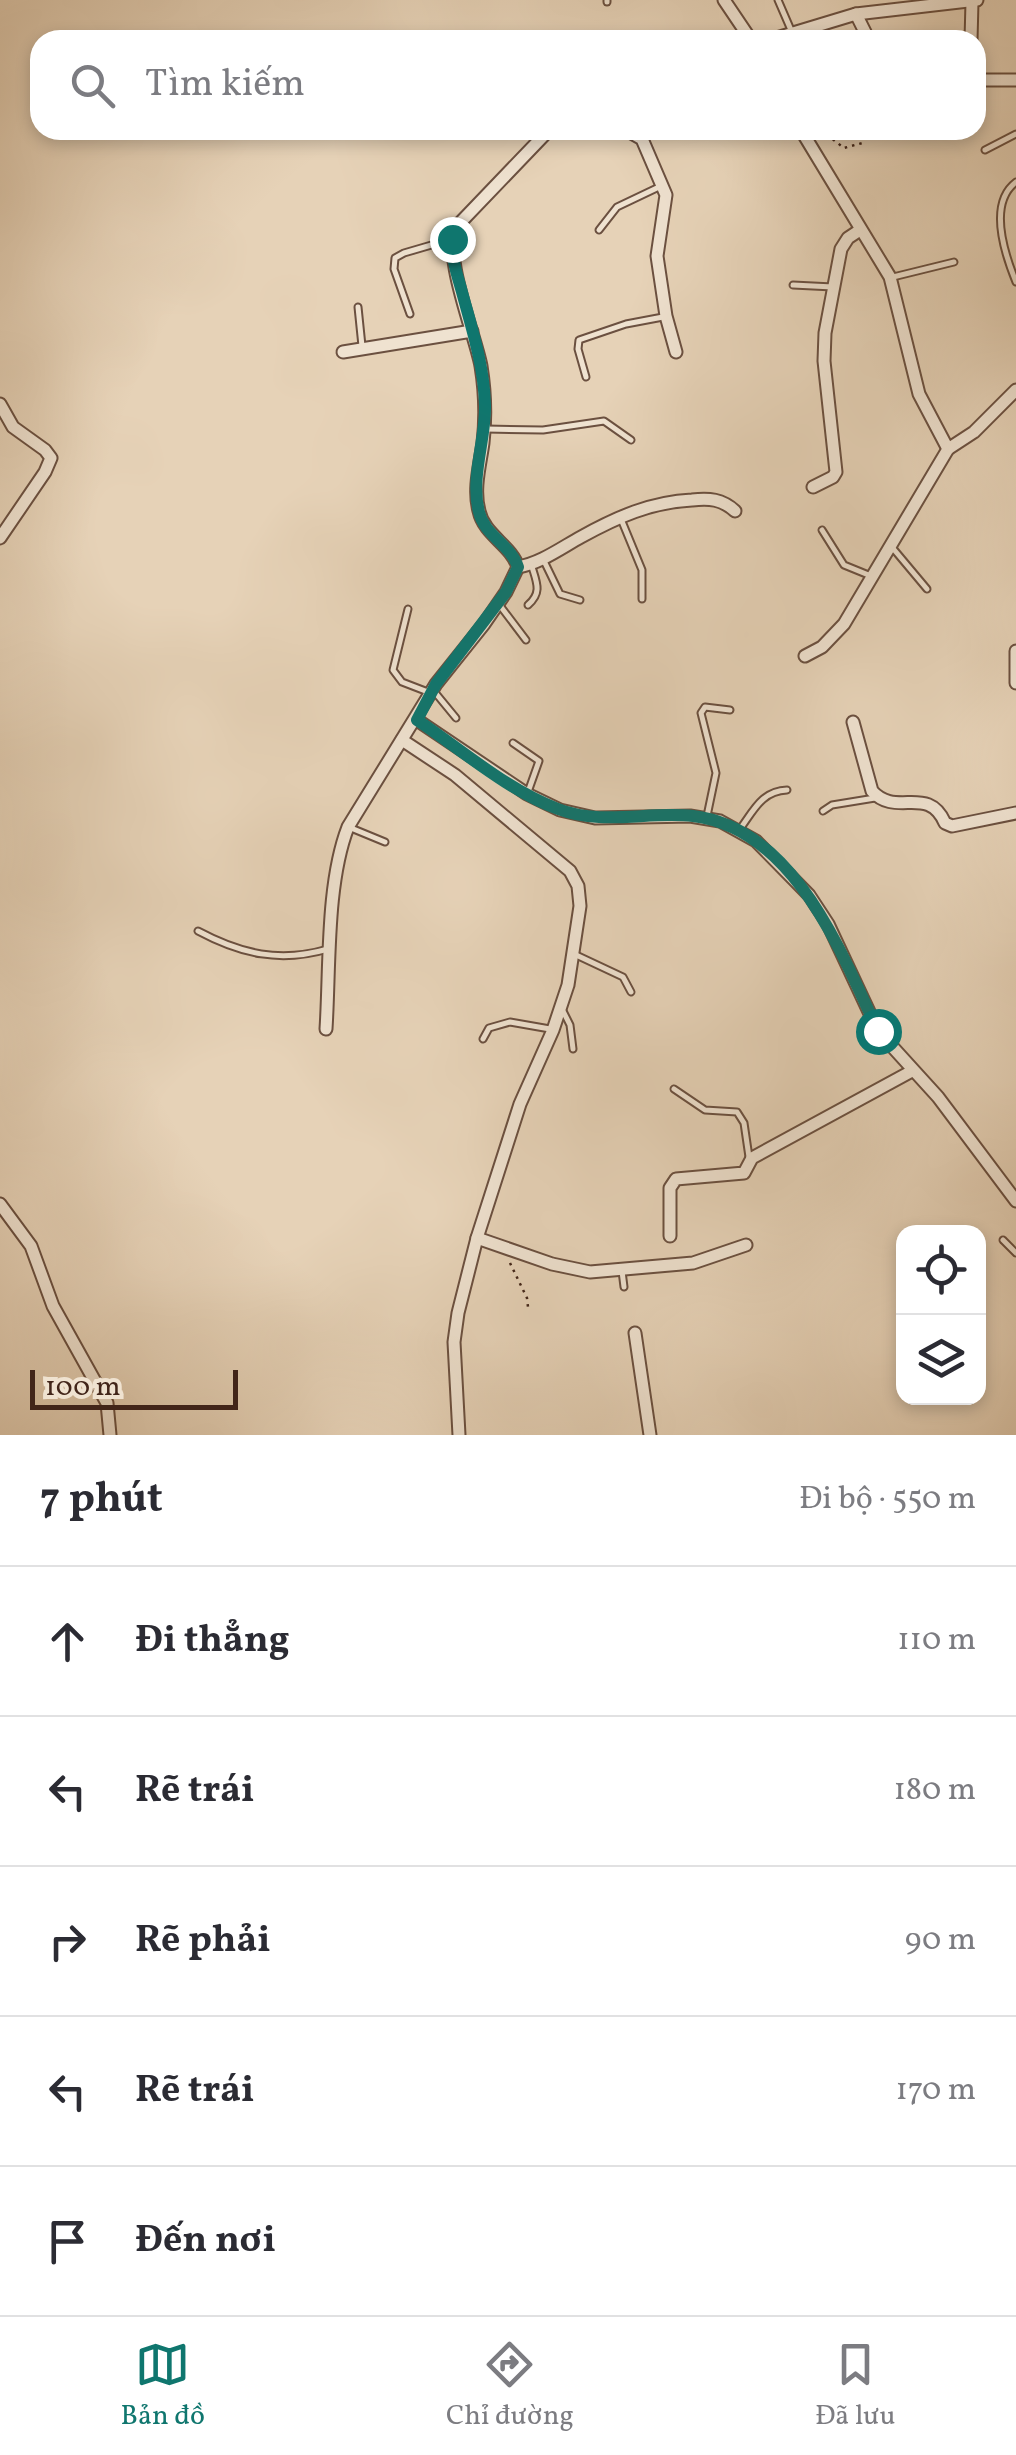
<!DOCTYPE html>
<html lang="vi">
<head>
<meta charset="utf-8">
<style>
  body { margin:0; font-family:Vollkorn,serif; background:#f7f7f7; color:#2b2b33 }
  .controls { position:absolute; right:30px; bottom:30px; display:grid; overflow:hidden; border-radius:20px; box-shadow:0 5px 15px #0003 }
  .controls button { width:90px; height:90px; display:grid; place-items:center; padding:0; border:0; border-bottom:2px solid #e1e1e2; background:#fff; color:#2b2b33; font:50px sans-serif }
  .scale { position:absolute; left:30px; bottom:25px; width:208px; box-sizing:border-box; padding-left:10px; border:5px solid #422519; border-top:0; font-size:28px; line-height:35px; white-space:nowrap; color:#422519; -webkit-text-stroke:8px #efe2d0; paint-order:stroke }
  .stop { position:absolute; width:30px; height:30px; margin:-22px; border:8px solid #0f766e; border-radius:50%; background:#fff }
  .stop.end { background:#0f766e; border-color:#fff; box-shadow:0 2px 10px #0008 }
  .list { margin:0; padding:0; list-style:none }
  h2 { display:flex; justify-content:space-between; align-items:center; height:130px; margin:0; padding:0 40px; font-size:42px }
  h2 small { font-size:32px; font-weight:400; color:#7c7c81 }
  .list li { display:grid; grid-template-columns:65px 1fr auto; gap:30px; align-items:center; box-sizing:border-box; height:150px; padding:0 40px; border-top:2px solid #e1e1e2 }
  .list b { display:block; font-size:38px; white-space:nowrap }
  .list em { font-size:32px; font-style:normal; color:#7c7c81 }
  .icon { flex:none; width:55px; height:55px; fill:none; stroke:currentColor; stroke-width:2; stroke-linecap:round; stroke-linejoin:round }
  .map { position:relative; flex:none; width:1016px; height:1435px; overflow:hidden }
  .search { position:absolute; background:#fff; box-shadow:0 5px 15px #0003; left:30px; right:30px; top:30px; height:110px; display:flex; align-items:center; gap:25px; box-sizing:border-box; padding:0 35px; border-radius:30px; color:#7c7c81; font-size:38px }
  .sheet { height:880px; background:#fff }
  nav { display:flex; justify-content:space-around; align-items:center; box-sizing:border-box; height:140px; border-top:2px solid #e1e1e2; background:#fff; font-size:28px; color:#7c7c81 }
  nav a { display:grid; justify-items:center; gap:5px }
  nav .on { color:#0f766e }
  .map>svg:first-child { display:block }
</style>
</head>
<body>
<div class="map">
<svg width="1016" height="1435" viewBox="0 0 1016 1435">
  <rect width="100%" height="100%" fill="#e6d2b7"/>
  <filter id="stains"><feTurbulence type="fractalNoise" baseFrequency=".002" numOctaves="4"/><feColorMatrix values="0 0 0 0 .2 0 0 0 0 .09 0 0 0 0 .02 0 0 0 .5 -.17"/></filter>
  <radialGradient id="worn" r=".72"><stop offset=".6" stop-color="#630" stop-opacity="0"/><stop offset="1" stop-color="#630" stop-opacity=".3"/></radialGradient>
  <g fill="none" stroke-linecap="round" stroke-linejoin="round">
    <defs>
      <g id="service">
        <polyline points="778,0 791,30"/>
        <polyline points="607,2 607,0"/>
        <polyline points="985,150 1016,134"/>
        <path d="M1016,182C987,204 1005,255 1016,282"/>
        <polyline points="599,230 617,207 659,187"/>
        <polyline points="893,277 954,262"/>
        <polyline points="793,285 833,287"/>
        <polyline points="358,307 362,346"/>
        <polyline points="410,314 394,269 395,258 404,253 452,239"/>
        <polyline points="586,377 578,349 579,340 626,324 663,317"/>
        <polyline points="486,429 543,430 604,421 631,440"/>
        <polyline points="621,519 642,570 642,599"/>
        <polyline points="822,530 844,565 871,576"/>
        <polyline points="891,546 927,589"/>
        <polyline points="544,561 560,594 580,600"/>
        <polyline points="498,603 526,640"/>
        <path d="M528,605C542,593 537,583 532,567"/>
        <polyline points="408,609 393,670 402,682 428,692"/>
        <polyline points="433,690 456,718"/>
        <polyline points="513,743 539,761 528,792"/>
        <polyline points="823,811 832,805 875,798"/>
        <polyline points="707,816 716,773 701,713 705,707 730,710"/>
        <polyline points="351,828 385,842"/>
        <path d="M740,829C754,810 762,791 787,790"/>
        <path d="M198,931C241,954 280,963 328,949"/>
        <polyline points="574,954 623,977 631,992"/>
        <polyline points="563,1011 570,1025 573,1049"/>
        <polyline points="483,1039 489,1028 510,1022 550,1029"/>
        <polyline points="674,1089 705,1110 737,1112 744,1123 749,1157"/>
        <polyline points="1003,1240 1016,1253"/>
        <polyline points="622,1271 624,1287"/>
      </g>
      <g id="minor">
        <polyline points="724,0 751,40"/>
        <polyline points="856,14 869,40"/>
        <polyline points="770,40 856,14 977,0"/>
        <polyline points="971,40 972,2"/>
        <polyline points="976,77 982,80 1016,80"/>
        <polyline points="626,130 642,139 666,195 657,256 666,316 676,352"/>
        <polyline points="801,130 890,277 919,394 948,449"/>
        <polyline points="343,352 472,331"/>
        <polyline points="0,404 13,427 45,450 51,458 45,472 0,538"/>
        <polyline points="813,487 833,477 836,472 824,361 825,333 841,249 848,238 860,230"/>
        <path d="M518,567C541,563 561,548 581,537C617,517 651,502 692,500C709,498 722,499 735,511"/>
        <polyline points="1016,651 1016,683"/>
        <polyline points="805,656 822,647 844,624 948,449 974,432 1016,390"/>
        <polyline points="417,720 527,794 560,810 595,818 690,816 720,821 756,841 809,895 828,924 878,1031 938,1097 1016,1201"/>
        <path d="M853,722L872,791C896,818 928,784 945,823L952,826L1016,813"/>
        <polyline points="402,740 455,775 570,871 578,886 580,906 568,985 553,1030 520,1104 477,1238 458,1313 454,1342 459,1435"/>
        <path d="M326,1029C330,967 326,884 348,827L436,684L484,624L506,592L518,567C511,545 484,535 479,511C473,489 480,465 483,443C486,417 485,391 481,366C475,334 440,250 458,225L549,130"/>
        <polyline points="0,1204 31,1246 53,1306 107,1403 110,1435"/>
        <polyline points="670,1236 670,1188 676,1179 744,1173 752,1158 912,1071"/>
        <polyline points="477,1238 552,1264 590,1272 693,1263 746,1245"/>
        <polyline points="635,1333 650,1435"/>
      </g>
    </defs>
    <use href="#service" stroke="#6b5040" stroke-width="9"/>
    <use href="#minor" stroke="#6b5040" stroke-width="15"/>
    <g stroke="#422519" stroke-width="2.5" stroke-dasharray="2.5 5" stroke-linecap="butt">
      <polyline points="821,130 844,148 866,142"/>
      <polyline points="510,1263 527,1298 528,1307"/>
    </g>
    <use href="#service" stroke="#efe2d0" stroke-width="5"/>
    <use href="#minor" stroke="#efe2d0" stroke-width="11"/>
  </g>
  <g fill="none" stroke-linecap="round" stroke-linejoin="round">
    <path stroke="#0f766e" stroke-width="12" d="M452,239C451,257 457,274 462,292C472,329 484,366 485,405C486,439 470,477 479,512C484,535 511,545 518,567L506,592L436,684L417,720C462,750 507,790 558,809C602,826 648,811 693,816C794,828 841,952 878,1031"/>
  </g>
  <rect width="100%" height="100%" filter="url(#stains)"/>
  <rect width="100%" height="100%" fill="url(#worn)"/>
</svg>
<div class="controls">
<button><svg class="icon" aria-label="locate" viewBox="0 0 24 24"><circle cx="12" cy="12" r="6"/><path d="M12 2v4M12 18v4M2 12h4M18 12h4"/></svg></button>
<button><svg class="icon" aria-label="layers" viewBox="0 0 24 24"><path d="M12 4l9 5-9 5-9-5zM3 14l9 5 9-5"/></svg></button>
</div>
<div class="scale">100 m</div>
<div class="stop" style="left:878px;top:1031px"></div>
<div class="stop end" style="left:452px;top:239px"></div>
<div class="search"><svg class="icon" aria-label="search" viewBox="0 0 24 24"><circle cx="10" cy="10" r="6"/><path d="M15 15l6 6"/></svg>Tìm kiếm</div>
</div>
<section class="sheet">
<h2>7 phút<small>Đi bộ · 550 m</small></h2>
<ul class="list">
<li><svg class="icon" aria-label="ahead" viewBox="0 0 24 24"><path d="M12 20V5M6 11l6-6 6 6"/></svg><div><b>Đi thẳng</b></div><em>110 m</em></li>
<li><svg class="icon" aria-label="left" viewBox="0 0 24 24"><path d="M17 20v-9H6M10 6l-5 5 5 5"/></svg><div><b>Rẽ trái</b></div><em>180 m</em></li>
<li><svg class="icon" aria-label="right" viewBox="0 0 24 24"><path d="M7 20v-9h11M14 6l5 5-5 5"/></svg><div><b>Rẽ phải</b></div><em>90 m</em></li>
<li><svg class="icon" aria-label="left" viewBox="0 0 24 24"><path d="M17 20v-9H6M10 6l-5 5 5 5"/></svg><div><b>Rẽ trái</b></div><em>170 m</em></li>
<li><svg class="icon" aria-label="arrive" viewBox="0 0 24 24"><path d="M6 21V4h12l-3 4 3 4H6"/></svg><div><b>Đến nơi</b></div></li>
</ul>
</section>
<nav>
<a class="on"><svg class="icon" aria-label="map" viewBox="0 0 24 24"><path d="M3 6l6-2 6 2 6-2v14l-6 2-6-2-6 2zM9 4v14M15 6v14"/></svg>Bản đồ</a>
<a><svg class="icon" aria-label="directions" viewBox="0 0 24 24"><path d="M12 3l9 9-9 9-9-9zM9 14v-3h6M13 9l2 2-2 2"/></svg>Chỉ đường</a>
<a><svg class="icon" aria-label="saved" viewBox="0 0 24 24"><path d="M7 4h10v16l-5-4-5 4z"/></svg>Đã lưu</a>
</nav>
</body>
</html>
